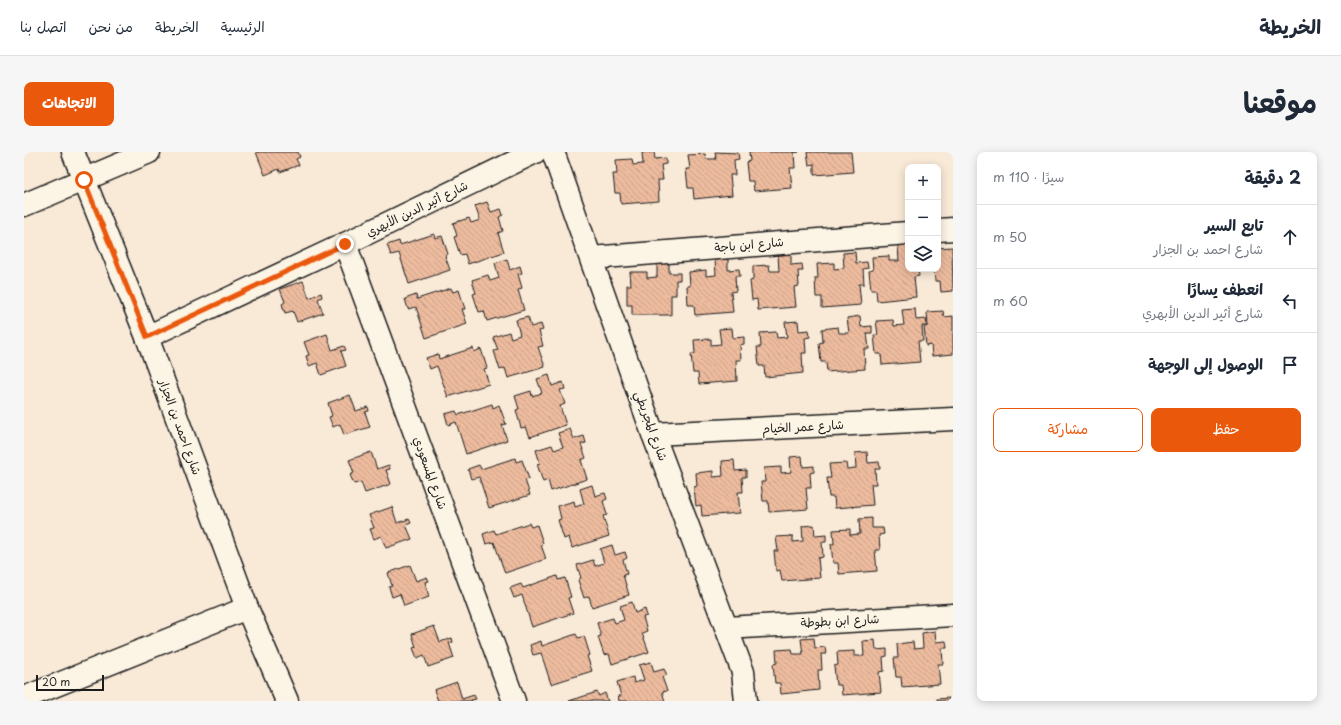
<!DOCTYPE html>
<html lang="ar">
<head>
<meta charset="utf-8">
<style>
  body { margin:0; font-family:"Playpen Sans","Playpen Sans Arabic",sans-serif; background:#f6f6f7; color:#1f2937; direction:rtl }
  .controls { position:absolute; right:12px; top:12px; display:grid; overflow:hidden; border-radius:8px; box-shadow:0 2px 10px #0003 }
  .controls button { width:36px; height:36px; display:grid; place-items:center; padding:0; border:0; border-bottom:1px solid #e0e1e3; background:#fff; color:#1f2937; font:20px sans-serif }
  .scale { position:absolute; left:12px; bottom:10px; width:68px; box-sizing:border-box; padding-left:4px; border:2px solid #1c1c1c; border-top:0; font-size:11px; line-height:14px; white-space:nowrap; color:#1c1c1c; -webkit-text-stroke:3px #fcf5e5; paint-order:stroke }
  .stop { position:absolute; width:12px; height:12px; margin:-9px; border:3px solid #ea580c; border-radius:50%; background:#fff }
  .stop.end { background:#ea580c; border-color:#fff; box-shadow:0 1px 4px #0008 }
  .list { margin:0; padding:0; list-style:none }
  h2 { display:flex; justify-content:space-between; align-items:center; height:52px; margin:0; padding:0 16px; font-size:17px }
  h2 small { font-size:13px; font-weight:400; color:#747a83 }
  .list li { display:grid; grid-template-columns:26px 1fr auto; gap:12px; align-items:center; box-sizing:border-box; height:64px; padding:0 16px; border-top:1px solid #e0e1e3 }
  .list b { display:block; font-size:15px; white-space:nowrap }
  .list p { margin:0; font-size:13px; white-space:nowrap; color:#747a83 }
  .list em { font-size:13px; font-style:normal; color:#747a83 }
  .actions { display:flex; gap:8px; padding:12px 16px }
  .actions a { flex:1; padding:9px 0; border:1px solid #ea580c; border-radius:8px; text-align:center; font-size:14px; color:#ea580c }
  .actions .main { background:#ea580c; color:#fff }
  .icon { flex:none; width:22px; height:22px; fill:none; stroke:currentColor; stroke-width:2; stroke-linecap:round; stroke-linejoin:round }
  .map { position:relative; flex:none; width:929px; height:549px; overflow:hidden; direction:ltr; border-radius:8px }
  header { display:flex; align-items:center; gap:24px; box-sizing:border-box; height:56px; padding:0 20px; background:#fff; border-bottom:1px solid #e0e1e3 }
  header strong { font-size:19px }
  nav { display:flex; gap:22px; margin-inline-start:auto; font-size:14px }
  .intro { display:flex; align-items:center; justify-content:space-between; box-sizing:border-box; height:96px; padding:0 24px }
  h1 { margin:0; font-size:28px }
  .button { padding:10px 18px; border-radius:8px; background:#ea580c; color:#fff; font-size:14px; font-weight:700 }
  main { display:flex; gap:24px; padding:0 24px }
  aside { flex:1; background:#fff; border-radius:8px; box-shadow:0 2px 10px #0003 }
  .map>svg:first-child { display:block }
</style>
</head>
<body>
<header>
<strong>الخريطة</strong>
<nav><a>الرئيسية</a><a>الخريطة</a><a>من نحن</a><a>اتصل بنا</a></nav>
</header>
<div class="intro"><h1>موقعنا</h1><a class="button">الاتجاهات</a></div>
<main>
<aside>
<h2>2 دقيقة<small>سيرًا · 110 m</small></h2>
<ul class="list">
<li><svg class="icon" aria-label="ahead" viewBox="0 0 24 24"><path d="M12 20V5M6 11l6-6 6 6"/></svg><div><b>تابع السير</b><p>شارع احمد بن الجزار</p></div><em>50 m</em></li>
<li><svg class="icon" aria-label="left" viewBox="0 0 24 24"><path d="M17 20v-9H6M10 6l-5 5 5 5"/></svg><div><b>انعطف يسارًا</b><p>شارع أثير الدين الأبهري</p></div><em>60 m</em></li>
<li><svg class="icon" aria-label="arrive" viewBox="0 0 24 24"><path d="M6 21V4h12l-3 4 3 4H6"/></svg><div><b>الوصول إلى الوجهة</b></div></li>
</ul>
<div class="actions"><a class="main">حفظ</a><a>مشاركة</a></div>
</aside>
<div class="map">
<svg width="929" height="549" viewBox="0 0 929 549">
  <defs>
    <pattern id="building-back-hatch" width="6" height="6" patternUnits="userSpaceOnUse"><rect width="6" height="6" fill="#edbb9e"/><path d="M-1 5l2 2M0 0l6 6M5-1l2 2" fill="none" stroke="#cba088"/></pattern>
  </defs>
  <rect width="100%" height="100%" fill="#f9e9d7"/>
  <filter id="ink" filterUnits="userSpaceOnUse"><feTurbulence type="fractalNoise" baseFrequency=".025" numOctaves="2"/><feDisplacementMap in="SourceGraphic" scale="8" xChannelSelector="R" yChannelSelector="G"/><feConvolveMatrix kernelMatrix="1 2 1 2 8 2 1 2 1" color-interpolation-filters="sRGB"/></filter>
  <g filter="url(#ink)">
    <g fill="url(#building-back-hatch)" stroke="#1c1c1c">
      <polygon points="232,0 274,0 276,5 272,7 275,13 256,20 255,17 241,23"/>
      <polygon points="618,0 630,0 631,7 642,6 642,12 637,13 639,28 634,28 635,49 597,52 596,41 591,41 589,22 593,22 592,8 608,7 609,13 619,12"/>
      <polygon points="691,0 714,1 715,7 710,8 711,23 706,23 708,43 670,47 669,36 664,36 662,17 666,17 664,3 681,2 682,7 692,7"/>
      <polygon points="725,0 775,0 770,0 771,16 766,16 768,36 730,39 729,29 724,29 722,10 726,9"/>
      <polygon points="783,0 827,0 829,20 790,23 790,12 785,13"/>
      <polygon points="463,50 467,60 477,57 479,63 475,65 479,79 474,81 480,100 444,112 441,102 436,103 430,85 433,84 429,71 445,66 447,71 456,68 451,54"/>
      <polygon points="410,82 411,86 418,84 424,102 421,104 426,118 385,132 375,101 367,103 363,93 375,89 376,93"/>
      <polygon points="874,93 884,93 884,117 894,117 895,124 890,125 892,145 853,149 852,138 847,138 845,119 849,118 848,105 865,104 865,109 875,109"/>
      <polygon points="928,95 929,139 917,140 916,129 911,129 910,117 914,117 914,96"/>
      <polygon points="831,100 832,111 843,110 844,116 839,117 840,132 835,132 837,153 798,156 798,145 792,145 791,126 794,126 793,112 810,111 810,117 820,116 819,101"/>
      <polygon points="767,102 767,113 778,112 779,119 774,119 775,134 770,135 772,155 734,158 733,147 728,148 726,129 729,128 729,114 745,113 746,119 755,119 754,103"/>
      <polygon points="483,107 486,118 496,114 498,121 494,122 498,136 494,138 500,158 463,169 460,159 455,160 449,142 452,141 448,128 464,123 466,129 475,126 471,111"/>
      <polygon points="704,107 704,118 715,117 716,124 711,124 712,139 707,140 709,160 671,163 670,153 664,153 663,134 666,134 665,120 682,118 682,124 692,123 691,108"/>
      <polygon points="633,110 645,110 645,121 656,121 656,128 652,128 652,143 647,143 647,163 608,163 608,153 603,153 603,133 607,133 606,120 623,120 623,126 633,125"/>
      <polygon points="279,129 285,146 297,141 298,145 294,147 299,161 273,170 269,159 261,161 258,152 261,150 256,137"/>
      <polygon points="427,136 429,140 435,138 441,157 438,157 443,172 402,186 392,155 384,157 381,147 392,143 393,147"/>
      <polygon points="891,157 892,168 902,167 903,174 898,174 899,189 894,189 896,210 858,213 857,202 852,202 850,183 854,183 852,169 869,168 870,174 880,173 878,158"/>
      <polygon points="919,159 920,165 929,164 929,202 908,204 907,193 902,194 900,175 904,174 903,160"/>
      <polygon points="836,164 837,175 848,174 848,181 843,181 845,197 840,197 841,217 803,220 802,210 797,210 795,191 799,190 798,177 814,175 815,181 825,181 823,166"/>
      <polygon points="504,165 507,175 517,172 519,178 515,179 519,194 514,195 521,215 484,226 481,216 476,218 470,199 474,198 469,185 485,180 487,186 496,183 492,168"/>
      <polygon points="774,169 775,179 785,178 786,185 781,186 782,201 778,201 779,221 741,225 740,214 735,214 733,195 737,195 736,181 752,180 753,186 763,185 761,170"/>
      <polygon points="708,176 709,186 720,185 720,192 716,193 717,208 712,208 713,229 675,232 674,221 669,221 667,202 671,202 670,188 687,187 687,193 697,192 695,177"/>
      <polygon points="303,182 308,198 320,194 322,198 317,199 322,214 297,223 293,211 285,214 282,204 285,203 280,190"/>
      <polygon points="449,196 450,200 457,197 463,216 460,217 465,232 424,245 413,214 406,217 402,206 414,202 415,207"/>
      <polygon points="525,223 528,234 539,230 541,237 536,238 541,252 536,254 542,273 506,285 502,275 497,276 492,258 495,257 491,244 507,239 508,244 518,241 513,227"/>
      <polygon points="326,243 332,259 344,255 345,259 341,260 346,275 320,283 316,272 309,275 305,265 308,264 304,251"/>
      <polygon points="468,252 469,256 475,253 482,272 478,273 483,288 442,302 432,270 424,273 421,262 432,259 434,263"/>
      <polygon points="546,277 550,287 560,284 562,291 557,292 562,306 557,308 563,327 527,339 524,328 519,330 513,312 516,311 512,298 528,293 530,298 539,295 534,281"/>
      <polygon points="347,300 353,317 365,313 366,317 362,318 367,332 341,341 337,330 330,332 326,323 330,321 325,308"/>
      <polygon points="843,300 844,311 855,310 856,317 851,317 852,332 847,332 849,353 811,356 810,345 805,345 803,326 807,326 805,312 822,311 823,317 832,316 831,301"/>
      <polygon points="778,304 779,315 790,314 790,320 786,321 787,336 782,336 784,357 745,360 744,349 739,349 737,330 741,330 740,316 757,315 757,321 767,320 766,305"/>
      <polygon points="491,306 492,310 498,308 505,327 501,328 506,343 465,356 455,325 447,327 444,317 455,313 457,317"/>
      <polygon points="710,308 711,319 722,318 722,325 718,325 719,340 714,340 716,361 678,364 677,353 672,354 670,335 673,334 672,321 689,319 689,325 699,324 698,309"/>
      <polygon points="568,333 571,344 581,341 583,347 579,349 583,363 579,364 585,384 548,396 545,385 540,387 534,368 537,367 534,354 550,349 551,355 560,352 556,337"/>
      <polygon points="368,355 373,371 385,367 387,371 382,373 388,387 362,396 357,384 350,387 346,377 350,376 345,363"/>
      <polygon points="848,366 848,376 859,376 860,382 855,383 856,398 851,398 853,419 815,422 814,411 809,411 807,392 810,392 809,378 826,377 826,383 836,382 835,367"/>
      <polygon points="505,371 507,375 513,373 519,391 517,393 522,407 481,421 470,390 462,392 459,382 470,378 472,382"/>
      <polygon points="790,373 791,384 802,383 802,390 798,390 799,405 794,406 796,426 758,429 756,418 752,419 750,399 754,399 752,385 769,384 769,390 779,389 778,374"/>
      <polygon points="588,393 591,403 601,400 603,406 599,408 603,422 599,423 605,443 568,455 565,444 560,446 554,428 557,426 553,413 569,408 571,414 580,411 576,397"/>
      <polygon points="386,413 392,429 403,425 405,429 401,430 405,445 380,454 376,442 368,445 365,435 368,434 364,421"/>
      <polygon points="533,424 534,428 541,426 547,445 544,446 549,461 508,475 498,443 490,446 486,436 497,432 499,436"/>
      <polygon points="608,450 611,461 621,457 623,464 619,465 623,479 618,481 625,500 588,512 585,502 580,503 574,485 577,484 573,471 589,466 591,471 600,468 596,454"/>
      <polygon points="410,474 416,490 428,486 429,490 425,491 430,506 404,515 400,503 393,506 389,496 392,495 388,482"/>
      <polygon points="911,479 912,490 922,489 923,496 918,496 919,512 914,512 916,532 878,535 877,525 872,525 870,506 874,506 873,492 889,490 890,497 899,496 898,481"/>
      <polygon points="552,482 554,486 560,484 566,503 563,504 568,519 527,532 517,501 509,503 506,493 517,489 518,494"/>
      <polygon points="790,486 791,496 801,495 802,502 797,502 798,518 794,518 795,538 757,542 756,531 751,531 749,512 753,511 752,498 768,497 769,502 779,502 777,487"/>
      <polygon points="851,488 852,498 863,497 863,504 859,505 860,519 855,520 857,540 818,543 817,533 812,533 810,514 814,513 813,500 830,499 830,504 840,504 839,489"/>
      <polygon points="627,510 630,520 640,517 643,523 638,525 643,539 638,540 641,549 595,549 594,544 597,544 593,530 609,525 610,531 620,528 615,513"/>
      <polygon points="433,530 438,547 450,543 452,547 447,548 448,549 414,549 410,538"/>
      <polygon points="573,540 575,544 581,541 584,549 545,549"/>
      <polygon points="925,546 925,549 913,549 913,547"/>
    </g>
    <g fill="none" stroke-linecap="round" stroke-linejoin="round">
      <defs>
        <g id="street">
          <polyline points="49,0 123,185 223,456 263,549"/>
          <polyline points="529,0 629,282 719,520 722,549"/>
          <polyline points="0,53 125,0"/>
          <polyline points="914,78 929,77"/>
          <polyline points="321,92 490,549"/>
          <polyline points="567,106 884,81"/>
          <polyline points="123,185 321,92 511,0"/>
          <polyline points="629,282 929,267"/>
          <polyline points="703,476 929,463"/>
          <polyline points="0,546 223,456"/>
        </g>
      </defs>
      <use href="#street" stroke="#1c1c1c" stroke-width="25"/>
      <use href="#street" stroke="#fcf5e5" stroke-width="22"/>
    </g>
  </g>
  <g fill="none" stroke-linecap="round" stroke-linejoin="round" filter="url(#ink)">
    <polyline stroke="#ea580c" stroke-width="5" points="60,28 123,185 321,92"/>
  </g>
  <g text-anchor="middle" stroke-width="3" stroke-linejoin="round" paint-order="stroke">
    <g font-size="12" fill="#1c1c1c" stroke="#fcf5e5">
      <text transform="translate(393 57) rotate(-26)" y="4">شارع أثير الدين الأبهري</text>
      <text transform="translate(725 93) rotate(-5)" y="4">شارع ابن باجة</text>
      <text transform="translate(627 274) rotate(70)" y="4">شارع المجريطي</text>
      <text transform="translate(156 275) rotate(70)" y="4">شارع احمد بن الجزار</text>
      <text transform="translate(779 275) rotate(-3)" y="4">شارع عمر الخيام</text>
      <text transform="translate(406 321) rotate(70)" y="4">شارع المسعودي</text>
      <text transform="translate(816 469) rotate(-3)" y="4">شارع ابن بطوطة</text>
    </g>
  </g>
</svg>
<div class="controls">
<button>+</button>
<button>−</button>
<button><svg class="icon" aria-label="layers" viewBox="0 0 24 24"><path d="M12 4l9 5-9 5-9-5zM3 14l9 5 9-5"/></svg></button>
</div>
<div class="scale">20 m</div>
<div class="stop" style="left:60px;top:28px"></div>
<div class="stop end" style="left:321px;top:92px"></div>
</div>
</main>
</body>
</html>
